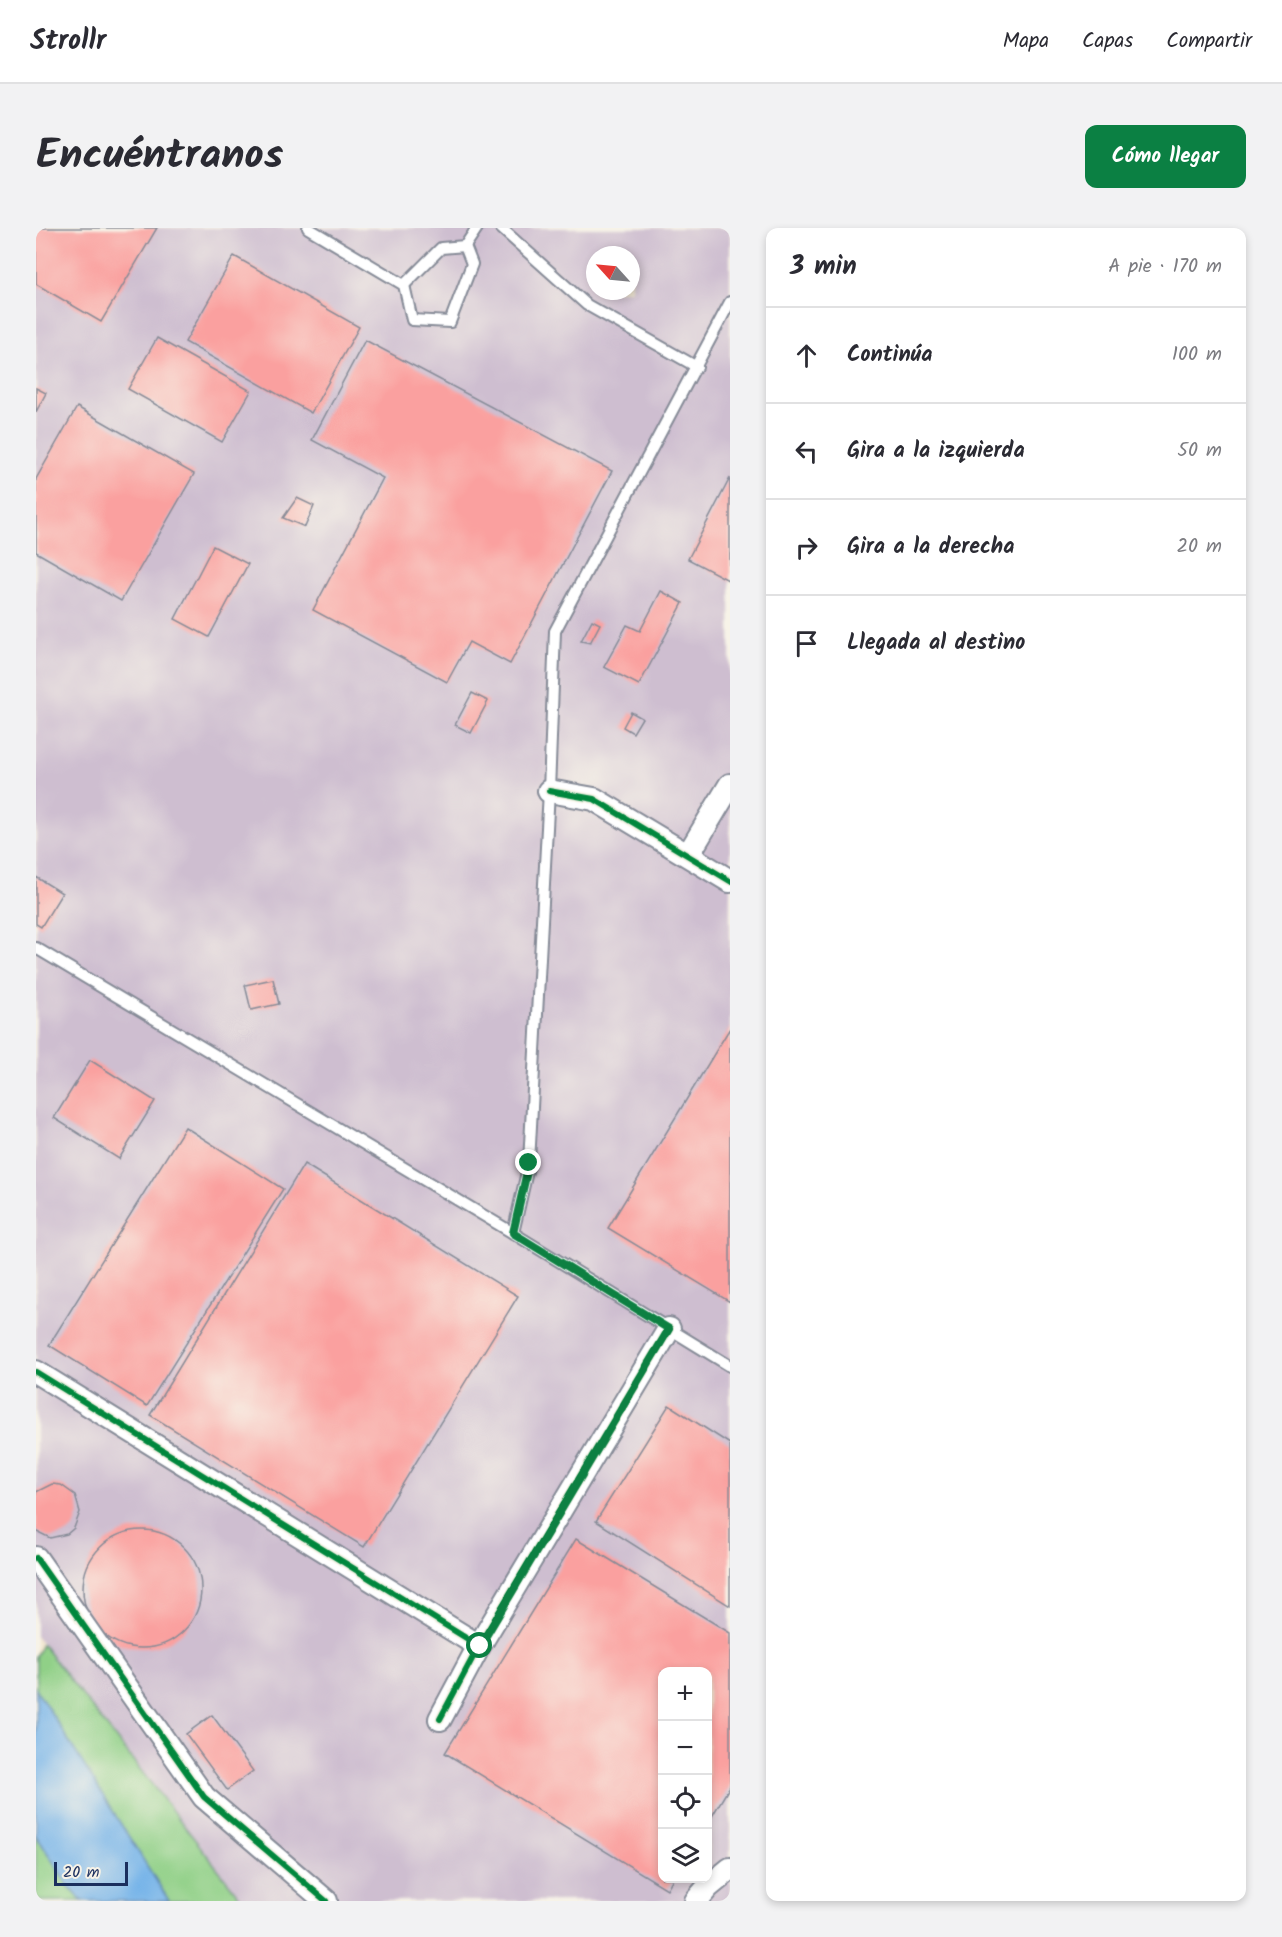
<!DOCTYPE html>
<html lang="es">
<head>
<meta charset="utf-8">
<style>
  body { margin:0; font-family:Kalam,sans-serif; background:#f2f2f3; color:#2b2b33 }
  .controls { position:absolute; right:18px; bottom:18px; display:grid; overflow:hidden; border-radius:12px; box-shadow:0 3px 9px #0003 }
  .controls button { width:54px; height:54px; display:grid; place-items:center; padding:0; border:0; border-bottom:2px solid #e1e1e2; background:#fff; color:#2b2b33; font:30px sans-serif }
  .compass { position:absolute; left:550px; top:18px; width:54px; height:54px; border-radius:50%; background:#fff; box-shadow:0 3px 9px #0003; rotate:297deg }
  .scale { position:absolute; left:18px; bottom:15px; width:74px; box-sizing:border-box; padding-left:6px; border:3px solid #1b2f5e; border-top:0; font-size:16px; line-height:21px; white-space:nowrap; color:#1b2f5e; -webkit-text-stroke:4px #f7f3e8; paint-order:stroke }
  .stop { position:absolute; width:18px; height:18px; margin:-14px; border:4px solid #0b8043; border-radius:50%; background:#fff }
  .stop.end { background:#0b8043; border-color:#fff; box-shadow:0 2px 6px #0008 }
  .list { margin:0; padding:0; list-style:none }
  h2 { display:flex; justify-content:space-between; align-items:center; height:78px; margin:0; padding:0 24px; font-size:26px }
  h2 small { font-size:20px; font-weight:400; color:#7c7c81 }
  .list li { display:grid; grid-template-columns:39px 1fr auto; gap:18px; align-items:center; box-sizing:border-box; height:96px; padding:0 24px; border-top:2px solid #e1e1e2 }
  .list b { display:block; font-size:22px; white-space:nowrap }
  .list em { font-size:20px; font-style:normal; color:#7c7c81 }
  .icon { flex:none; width:33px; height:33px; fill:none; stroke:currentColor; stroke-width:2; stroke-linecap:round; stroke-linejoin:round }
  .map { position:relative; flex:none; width:694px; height:1673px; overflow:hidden; border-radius:12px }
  header { display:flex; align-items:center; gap:36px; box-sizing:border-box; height:84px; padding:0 30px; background:#fff; border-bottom:2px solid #e1e1e2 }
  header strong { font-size:28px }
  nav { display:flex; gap:33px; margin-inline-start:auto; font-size:21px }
  .intro { display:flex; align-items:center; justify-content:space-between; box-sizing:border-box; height:144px; padding:0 36px }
  h1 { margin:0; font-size:42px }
  .button { padding:15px 27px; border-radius:12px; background:#0b8043; color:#fff; font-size:21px; font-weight:700 }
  main { display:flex; gap:36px; padding:0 36px }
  aside { flex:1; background:#fff; border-radius:12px; box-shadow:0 3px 9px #0003 }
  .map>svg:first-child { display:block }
</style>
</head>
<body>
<header>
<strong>Strollr</strong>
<nav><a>Mapa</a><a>Capas</a><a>Compartir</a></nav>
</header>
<div class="intro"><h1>Encuéntranos</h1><a class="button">Cómo llegar</a></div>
<main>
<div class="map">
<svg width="694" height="1673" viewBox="0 0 694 1673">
  <rect width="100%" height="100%" fill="#f7f3e8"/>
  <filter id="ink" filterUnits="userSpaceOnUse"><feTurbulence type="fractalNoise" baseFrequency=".0167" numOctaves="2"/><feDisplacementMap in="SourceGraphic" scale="12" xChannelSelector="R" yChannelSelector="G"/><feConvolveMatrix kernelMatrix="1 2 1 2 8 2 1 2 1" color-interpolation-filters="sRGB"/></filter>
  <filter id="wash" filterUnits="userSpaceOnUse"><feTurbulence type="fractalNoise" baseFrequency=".008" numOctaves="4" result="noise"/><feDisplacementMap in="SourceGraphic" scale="24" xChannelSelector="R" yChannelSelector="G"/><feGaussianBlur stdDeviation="1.35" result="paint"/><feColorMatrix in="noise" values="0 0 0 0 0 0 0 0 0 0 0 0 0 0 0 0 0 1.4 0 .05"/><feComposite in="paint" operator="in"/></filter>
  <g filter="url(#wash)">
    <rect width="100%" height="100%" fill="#f2e7d0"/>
    <path fill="#cebed0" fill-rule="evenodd" d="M0,0H694V1673H206L0,1408ZM559,27H595V63H559ZM626,1444H672V1650H626Z"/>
    <g fill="#90d087" stroke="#568072" stroke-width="1.5">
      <polygon points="6,1416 207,1673 133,1673 0,1461 0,1429"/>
      <polygon points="0,1607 32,1657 46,1673 0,1673"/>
    </g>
    <polygon fill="#76b4e9" stroke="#4872a4" stroke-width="1.5" points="0,1461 130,1668 133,1673 46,1673 32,1657 0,1607"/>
    <g id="blocks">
      <g fill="#faa09f">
        <polygon points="0,0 121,0 65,94 0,56"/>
        <polygon points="198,28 323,99 275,185 149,114"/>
        <polygon points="121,110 215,163 186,214 92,161"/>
        <polygon points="329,112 576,243 474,436 433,414 411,454 277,382 347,250 276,212"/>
        <polygon points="0,160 10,165 0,184"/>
        <polygon points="41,179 158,246 85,373 0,324 0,251"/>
        <polygon points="694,250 694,353 652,331"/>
        <polygon points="261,270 278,278 269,299 247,290"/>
        <polygon points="177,318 212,336 173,409 139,391"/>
        <polygon points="625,363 647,375 603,457 568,439 591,397 604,403"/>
        <polygon points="556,392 564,396 554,415 545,413"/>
        <polygon points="436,465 452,473 435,505 419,497"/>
        <polygon points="595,484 606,490 597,505 587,499"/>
        <polygon points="0,649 26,665 5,699 0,696"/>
        <polygon points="237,751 243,776 215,782 209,757"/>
        <polygon points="694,800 694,1074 572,1000"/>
        <polygon points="54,832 119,873 83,931 18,890"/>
        <polygon points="149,899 247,961 111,1178 13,1117"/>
        <polygon points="268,936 482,1068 328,1319 114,1187"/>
        <polygon points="633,1177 694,1216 694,1378 560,1293"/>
        <polygon points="16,1256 25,1257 39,1267 44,1284 38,1300 31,1306 14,1310 0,1303 0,1264"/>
        <circle cx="106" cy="1361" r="59"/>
        <polygon points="540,1311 694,1405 694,1558 672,1595 672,1444 626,1444 626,1650 637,1650 631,1661 409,1525"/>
        <polygon points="176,1487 217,1543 191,1562 150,1506"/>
      </g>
    </g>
  </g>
  <g filter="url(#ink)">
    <use href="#blocks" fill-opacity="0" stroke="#868b97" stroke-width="1.5"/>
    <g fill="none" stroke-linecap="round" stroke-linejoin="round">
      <defs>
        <g id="service">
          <polyline points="272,0 368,57 376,92 414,94 436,36 429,18 441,0"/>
          <polyline points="465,0 551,77 661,139"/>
          <polyline points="368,57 405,20 429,18"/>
          <polyline points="0,720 477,1005 694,1138"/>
          <polyline points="477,1005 493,935 513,563 519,403 694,74"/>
        </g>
        <g id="minor">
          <polyline points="513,563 558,571 694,653"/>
          <polyline points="652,627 694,557"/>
          <polyline points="0,1144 443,1418"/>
          <polyline points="0,1330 168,1569 290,1673"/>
          <polyline points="404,1491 443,1418 633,1101"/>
          <polyline points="660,1673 672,1659 694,1641"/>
        </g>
      </defs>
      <use href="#service" stroke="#868b97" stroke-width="14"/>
      <use href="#minor" stroke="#868b97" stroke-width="26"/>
      <use href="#service" stroke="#fff" stroke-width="10"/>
      <use href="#minor" stroke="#fff" stroke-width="22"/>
      <defs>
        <g id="cycleway">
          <polyline points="513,563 558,571 694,653"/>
          <polyline points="0,1144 443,1418"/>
          <polyline points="0,1330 168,1569 290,1673"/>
          <polyline points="404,1491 443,1418 633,1101"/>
        </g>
      </defs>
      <use href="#cycleway" stroke="#f7f3e8" stroke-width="10"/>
      <use href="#cycleway" stroke="#00873e" stroke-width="6"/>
    </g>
  </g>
  <g fill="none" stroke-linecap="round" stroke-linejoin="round" filter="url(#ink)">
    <polyline stroke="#0b8043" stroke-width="8" points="444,1418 633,1101 477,1005 493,935"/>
  </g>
</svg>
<div class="controls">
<button>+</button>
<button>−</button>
<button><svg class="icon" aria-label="locate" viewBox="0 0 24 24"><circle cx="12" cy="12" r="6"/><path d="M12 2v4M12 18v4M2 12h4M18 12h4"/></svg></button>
<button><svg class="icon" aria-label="layers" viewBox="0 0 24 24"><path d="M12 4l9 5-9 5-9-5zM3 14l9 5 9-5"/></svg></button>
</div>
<svg class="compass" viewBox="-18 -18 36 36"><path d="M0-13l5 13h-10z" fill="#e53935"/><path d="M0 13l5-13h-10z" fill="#7c7c81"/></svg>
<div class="scale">20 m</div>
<div class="stop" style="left:444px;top:1418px"></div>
<div class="stop end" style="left:493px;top:935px"></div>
</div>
<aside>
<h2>3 min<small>A pie · 170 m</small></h2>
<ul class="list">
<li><svg class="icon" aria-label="ahead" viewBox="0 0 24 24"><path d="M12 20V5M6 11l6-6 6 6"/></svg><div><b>Continúa</b></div><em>100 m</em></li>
<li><svg class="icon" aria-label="left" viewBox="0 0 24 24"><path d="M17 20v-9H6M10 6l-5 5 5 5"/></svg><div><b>Gira a la izquierda</b></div><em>50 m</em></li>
<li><svg class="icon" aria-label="right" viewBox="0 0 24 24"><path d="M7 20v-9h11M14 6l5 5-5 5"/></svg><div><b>Gira a la derecha</b></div><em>20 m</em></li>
<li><svg class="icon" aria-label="arrive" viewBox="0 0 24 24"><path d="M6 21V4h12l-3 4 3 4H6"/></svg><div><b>Llegada al destino</b></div></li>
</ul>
</aside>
</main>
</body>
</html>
